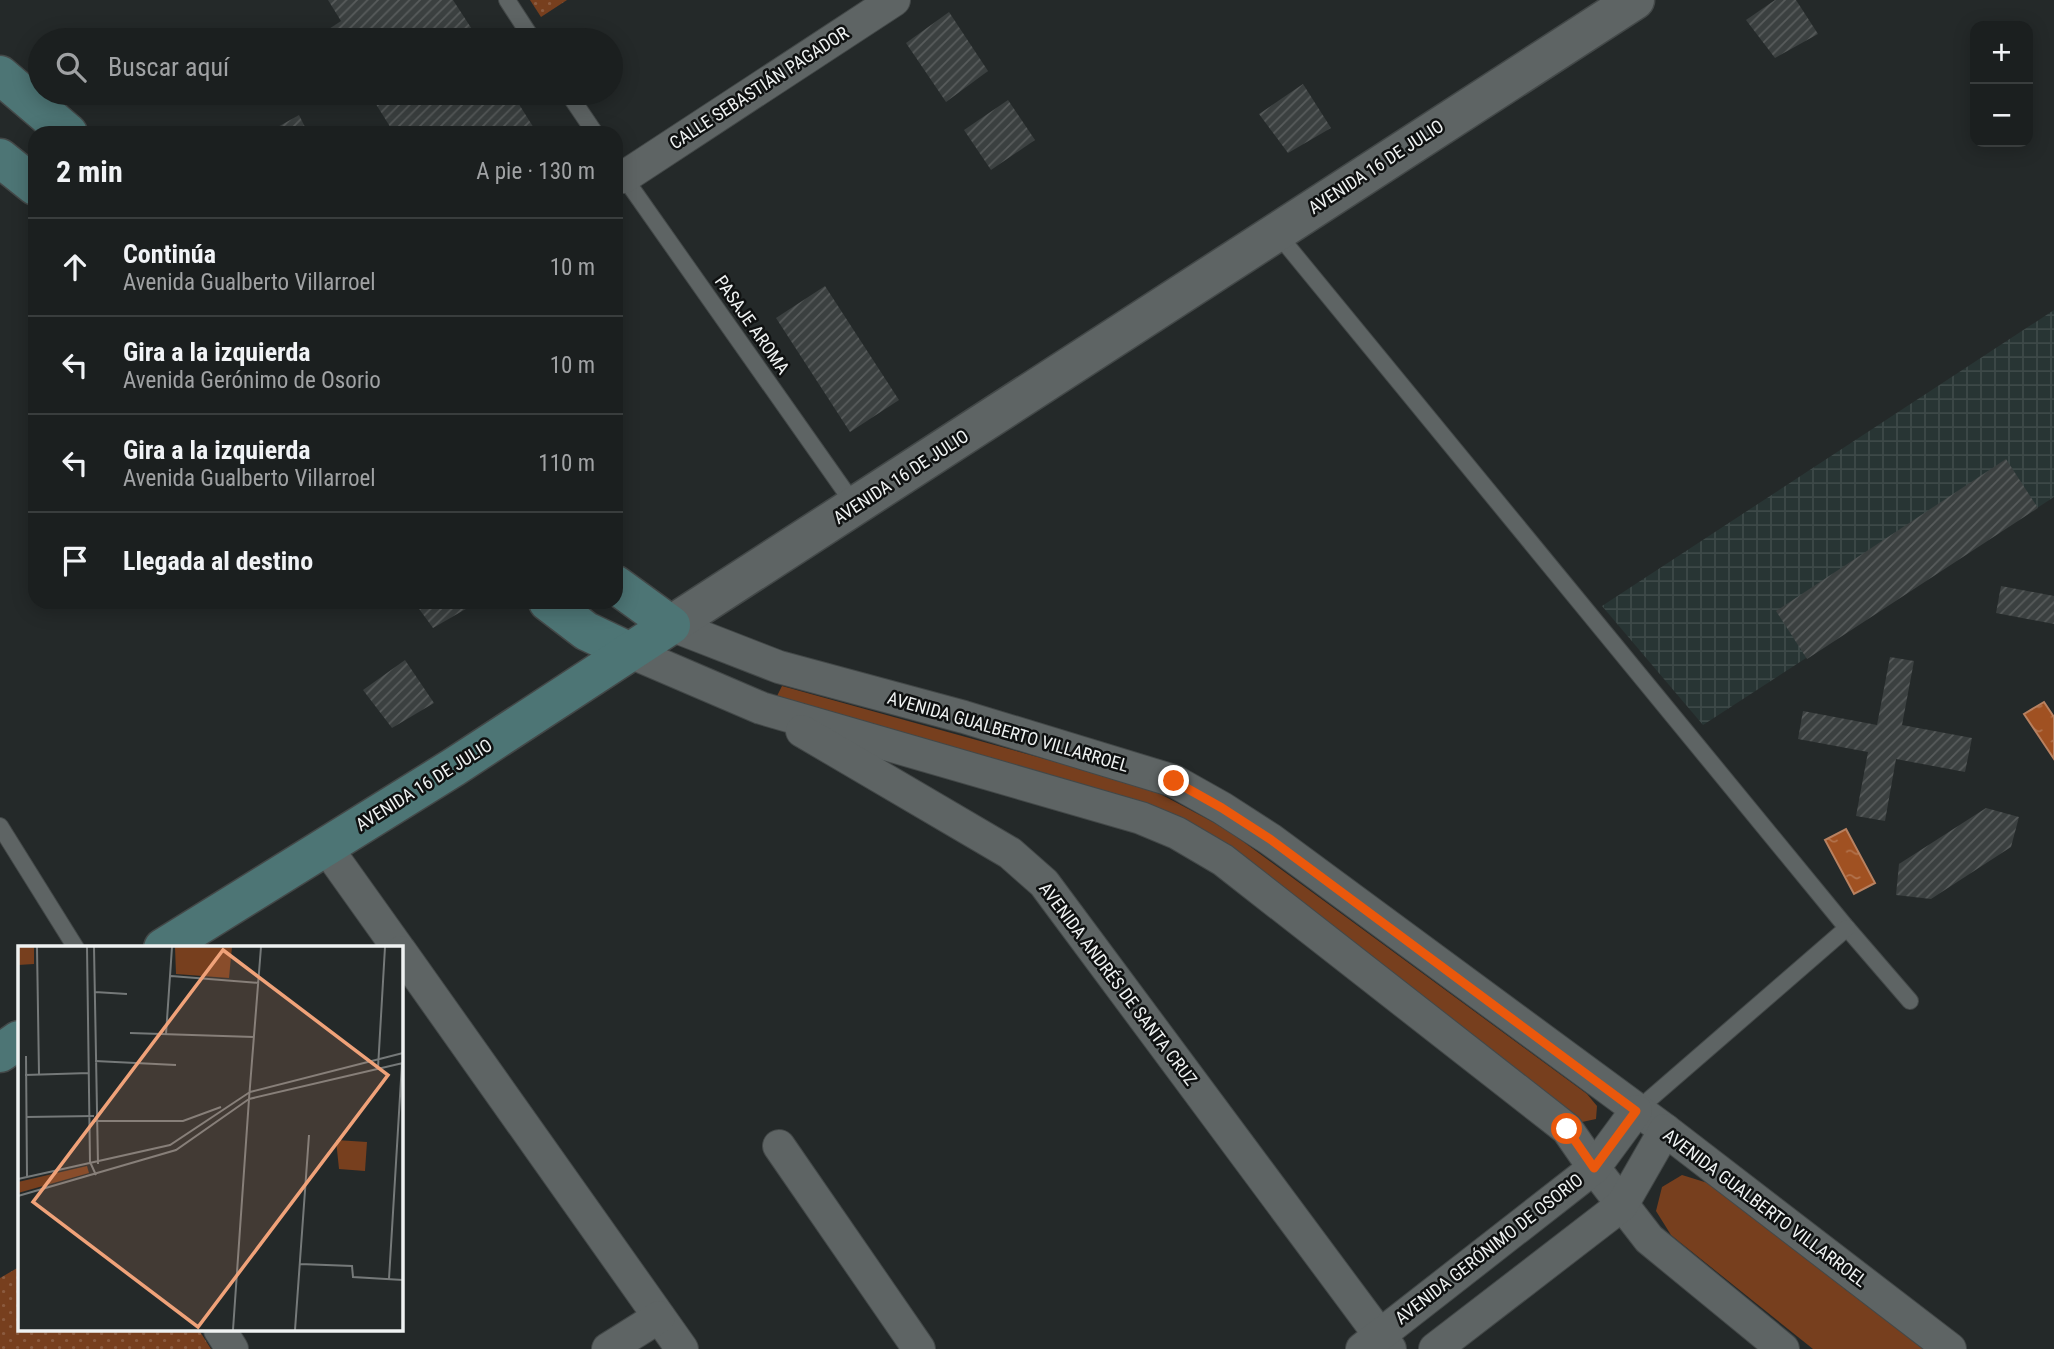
<!DOCTYPE html>
<html lang="es">
<head>
<meta charset="utf-8">
<style>
  body { margin:0; font-family:"Roboto Condensed",sans-serif; background:#282c2c; color:#f1f3f6 }
  .controls { position:absolute; right:21px; top:21px; display:grid; overflow:hidden; border-radius:14px; box-shadow:0 4px 18px #0003 }
  .controls button { width:63px; height:63px; display:grid; place-items:center; padding:0; border:0; border-bottom:2px solid #393d3d; background:#1b1f1f; color:#f1f3f6; font:35px sans-serif }
  .stop { position:absolute; width:21px; height:21px; margin:-16px; border:5px solid #ea580c; border-radius:50%; background:#fff }
  .stop.end { background:#ea580c; border-color:#fff; box-shadow:0 2px 7px #0008 }
  .list { margin:0; padding:0; list-style:none }
  h2 { display:flex; justify-content:space-between; align-items:center; height:91px; margin:0; padding:0 28px; font-size:30px }
  h2 small { font-size:23px; font-weight:400; color:#a0a2a4 }
  .list li { display:grid; grid-template-columns:46px 1fr auto; gap:21px; align-items:center; box-sizing:border-box; height:98px; padding:0 28px; border-top:2px solid #393d3d }
  .list b { display:block; font-size:26px; white-space:nowrap }
  .list p { margin:0; font-size:23px; white-space:nowrap; color:#a0a2a4 }
  .list em { font-size:23px; font-style:normal; color:#a0a2a4 }
  .icon { flex:none; width:38px; height:38px; fill:none; stroke:currentColor; stroke-width:2; stroke-linecap:round; stroke-linejoin:round }
  .map { position:relative; flex:none; width:2054px; height:1349px; overflow:hidden }
  .search { position:absolute; background:#1b1f1f; box-shadow:0 4px 18px #0003; left:28px; top:28px; width:595px; height:77px; display:flex; align-items:center; gap:18px; box-sizing:border-box; padding:0 24px; border-radius:38px; color:#a0a2a4; font-size:26px }
  .panel { position:absolute; background:#1b1f1f; box-shadow:0 4px 18px #0003; left:28px; top:126px; width:595px; height:483px; border-radius:21px }
  .map>svg:first-child { display:block }
</style>
</head>
<body>
<div class="map">
<svg width="2054" height="1349" viewBox="0 0 2054 1349">
  <defs>
    <pattern id="industrial-grid" width="8" height="8" patternUnits="userSpaceOnUse" patternTransform="scale(1.75)"><rect width="8" height="8" fill="#283534"/><path d="M0 4h8M4 0v8" fill="none" stroke="#3d4948"/></pattern>
    <pattern id="park-dots" width="8" height="8" patternUnits="userSpaceOnUse" patternTransform="scale(1.75)"><rect width="8" height="8" fill="#773f1e"/><path d="M2 2h.1M6 6h.1" fill="none" stroke="#8b5b3f" stroke-width="1.8" stroke-linecap="round"/></pattern>
    <pattern id="water-ripples" width="26" height="14" patternUnits="userSpaceOnUse" patternTransform="scale(1.75)"><rect width="26" height="14" fill="#a05122"/><path d="M2 4q2-2 4 0t4 0M15 11q2-2 4 0t4 0" fill="none" stroke="#b2734d"/></pattern>
    <pattern id="building-hatch" width="6" height="6" patternUnits="userSpaceOnUse" patternTransform="scale(1.75)"><rect width="6" height="6" fill="#3b4040"/><path d="M-1 1l2-2M0 6l6-6M5 7l2-2" fill="none" stroke="#585c5c"/></pattern>
  </defs>
  <rect width="100%" height="100%" fill="#242929"/>
  <polygon fill="url(#industrial-grid)" points="2054,310 2054,497 1703,725 1602,606"/>
  <g fill="#773f1e">
    <polygon points="782,686 1149,788 1226,829 1587,1094 1597,1106 1596,1119 1582,1122 1233,850 776,698"/>
    <polygon points="1682,1175 1711,1184 1924,1349 1813,1349 1671,1235 1656,1211 1662,1187"/>
  </g>
  <g fill="url(#park-dots)">
    <polygon points="530,0 567,0 541,17"/>
    <polygon points="19,1267 19,1330 199,1330 211,1349 0,1349 0,1278"/>
  </g>
  <g fill="url(#water-ripples)" stroke="#b88160" stroke-width="2">
    <polygon points="2044,702 2054,717 2054,759 2024,714"/>
    <polygon points="1846,829 1875,883 1854,894 1825,840"/>
  </g>
  <g fill="url(#building-hatch)">
    <polygon points="328,0 453,0 479,40 336,40 329,29 341,21"/>
    <polygon points="1775,0 1796,0 1818,34 1775,58 1746,20"/>
    <polygon points="949,12 988,71 946,102 906,43"/>
    <polygon points="1303,84 1331,128 1288,153 1259,114"/>
    <polygon points="369,93 512,93 537,133 394,133"/>
    <polygon points="1008,100 1035,140 991,170 964,130"/>
    <polygon points="299,115 308,133 267,133"/>
    <polygon points="825,286 899,400 850,432 776,318"/>
    <polygon points="2006,459 2038,508 1807,659 1776,611"/>
    <polygon points="2001,586 2054,596 2054,624 1996,613"/>
    <polygon points="414,602 478,602 433,628"/>
    <polygon points="1890,657 1914,661 1902,725 1972,738 1965,772 1896,759 1885,821 1856,816 1868,752 1798,739 1803,711 1877,725"/>
    <polygon points="405,660 434,703 392,728 363,690"/>
    <polygon points="1986,808 2019,817 2011,847 1931,899 1896,895 1899,864"/>
  </g>
  <g fill="none" stroke-linecap="round" stroke-linejoin="round">
    <defs>
      <g id="service">
        <polyline points="507,0 533,40"/>
        <polyline points="568,93 595,133"/>
        <polyline points="621,173 856,507"/>
        <polyline points="1276,232 1847,928 1910,1001"/>
        <polyline points="0,826 76,948"/>
        <polyline points="1636,1111 1847,928"/>
      </g>
      <g id="minor">
        <polyline points="624,177 894,0"/>
        <polyline points="671,625 779,667 964,717 1174,781 1222,808 1270,839 1665,1130 1950,1349"/>
        <polyline points="628,651 761,708 1141,818 1177,833 1223,860 1567,1129 1594,1168 1649,1239 1783,1349"/>
        <polyline points="802,731 1010,853 1044,883 1390,1349"/>
        <polyline points="326,847 398,948"/>
        <polyline points="401,952 682,1349"/>
        <polyline points="779,1146 919,1349"/>
        <polyline points="220,1330 232,1349"/>
        <polyline points="608,1349 659,1317"/>
        <polyline points="1362,1349 1594,1168 1636,1111"/>
        <polyline points="1435,1349 1622,1205 1665,1130"/>
      </g>
      <polyline id="tertiary" points="671,625 1635,0"/>
      <g id="secondary">
        <polyline points="0,75 68,133"/>
        <polyline points="0,158 35,186"/>
        <polyline points="548,602 586,631 628,651"/>
        <polyline points="163,948 454,767 671,625 616,585"/>
        <polyline points="0,1053 19,1040"/>
      </g>
    </defs>
    <use href="#service" stroke="#434848" stroke-width="18"/>
    <use href="#minor" stroke="#434848" stroke-width="34"/>
    <use href="#tertiary" stroke="#434848" stroke-width="41"/>
    <use href="#secondary" stroke="#434848" stroke-width="41"/>
    <use href="#service" stroke="#5e6464" stroke-width="16"/>
    <use href="#minor" stroke="#5e6464" stroke-width="32"/>
    <use href="#tertiary" stroke="#5e6464" stroke-width="38"/>
    <use href="#secondary" stroke="#4d7575" stroke-width="38"/>
  </g>
  <g fill="none" stroke-linecap="round" stroke-linejoin="round">
    <polyline stroke="#ea580c" stroke-width="9" points="1174,781 1222,808 1270,839 1636,1111 1594,1168 1567,1129"/>
  </g>
  <g text-anchor="middle" stroke-width="5" stroke-linejoin="round" paint-order="stroke">
    <g font-size="18" fill="#eff2f2" stroke="#0f1111">
      <text transform="translate(759 88) rotate(-33)" y="6">CALLE SEBASTIÁN PAGADOR</text>
      <text transform="translate(1376 167) rotate(-33)" y="6">AVENIDA 16 DE JULIO</text>
      <text transform="translate(752 325) rotate(55)" y="6">PASAJE AROMA</text>
      <text transform="translate(901 477) rotate(-33)" y="6">AVENIDA 16 DE JULIO</text>
      <text transform="translate(1008 732) rotate(16)" y="6">AVENIDA GUALBERTO VILLARROEL</text>
      <text transform="translate(424 785) rotate(-32)" y="6">AVENIDA 16 DE JULIO</text>
      <text transform="translate(1118 984) rotate(53)" y="6">AVENIDA ANDRÉS DE SANTA CRUZ</text>
      <text transform="translate(1765 1208) rotate(37)" y="6">AVENIDA GUALBERTO VILLARROEL</text>
      <text transform="translate(1489 1249) rotate(-38)" y="6">AVENIDA GERÓNIMO DE OSORIO</text>
    </g>
  </g>
  <g transform="translate(18 946)">
    <rect width="385" height="385" fill="#242929"/>
    <path d="M69,220L71,227L0,247V236Z" fill="#773f1e"/>
    <path d="M0,1H16V18L0,19ZM157,1H214L211,32L158,28ZM318,194L349,196L347,225L321,223Z" fill="#773f1e"/>
    <path fill="none" stroke="#757979" stroke-width="2" d="M19,1L21,128M69,1L72,216L78,229M76,1L80,218M243,1L231,153L385,117M153,30L241,37M77,46L109,48M112,87L236,91M148,88L154,1M8,110L9,230M77,115L158,119M360,122L367,1M7,129L71,127M232,146L385,107M8,171L76,170M76,175H165L203,161M0,233L152,199L232,146M0,250L158,204L231,153M282,318L334,320L335,331L385,334M371,333L384,117M215,384L231,153M277,384L291,189"/>
    <path fill="#f0a279" fill-opacity="0.15" stroke="#f0a279" stroke-width="3.5" d="M205,4L370,129L180,381L15,256Z"/>
    <rect width="385" height="385" fill="none" stroke="#eff2f2" stroke-width="3.5"/>
  </g>
</svg>
<div class="controls">
<button>+</button>
<button>−</button>
</div>
<div class="stop" style="left:1567px;top:1129px"></div>
<div class="stop end" style="left:1174px;top:781px"></div>
<div class="search"><svg class="icon" aria-label="search" viewBox="0 0 24 24"><circle cx="10" cy="10" r="6"/><path d="M15 15l6 6"/></svg>Buscar aquí</div>
<section class="panel">
<h2>2 min<small>A pie · 130 m</small></h2>
<ul class="list">
<li><svg class="icon" aria-label="ahead" viewBox="0 0 24 24"><path d="M12 20V5M6 11l6-6 6 6"/></svg><div><b>Continúa</b><p>Avenida Gualberto Villarroel</p></div><em>10 m</em></li>
<li><svg class="icon" aria-label="left" viewBox="0 0 24 24"><path d="M17 20v-9H6M10 6l-5 5 5 5"/></svg><div><b>Gira a la izquierda</b><p>Avenida Gerónimo de Osorio</p></div><em>10 m</em></li>
<li><svg class="icon" aria-label="left" viewBox="0 0 24 24"><path d="M17 20v-9H6M10 6l-5 5 5 5"/></svg><div><b>Gira a la izquierda</b><p>Avenida Gualberto Villarroel</p></div><em>110 m</em></li>
<li><svg class="icon" aria-label="arrive" viewBox="0 0 24 24"><path d="M6 21V4h12l-3 4 3 4H6"/></svg><div><b>Llegada al destino</b></div></li>
</ul>
</section>
</div>
</body>
</html>
